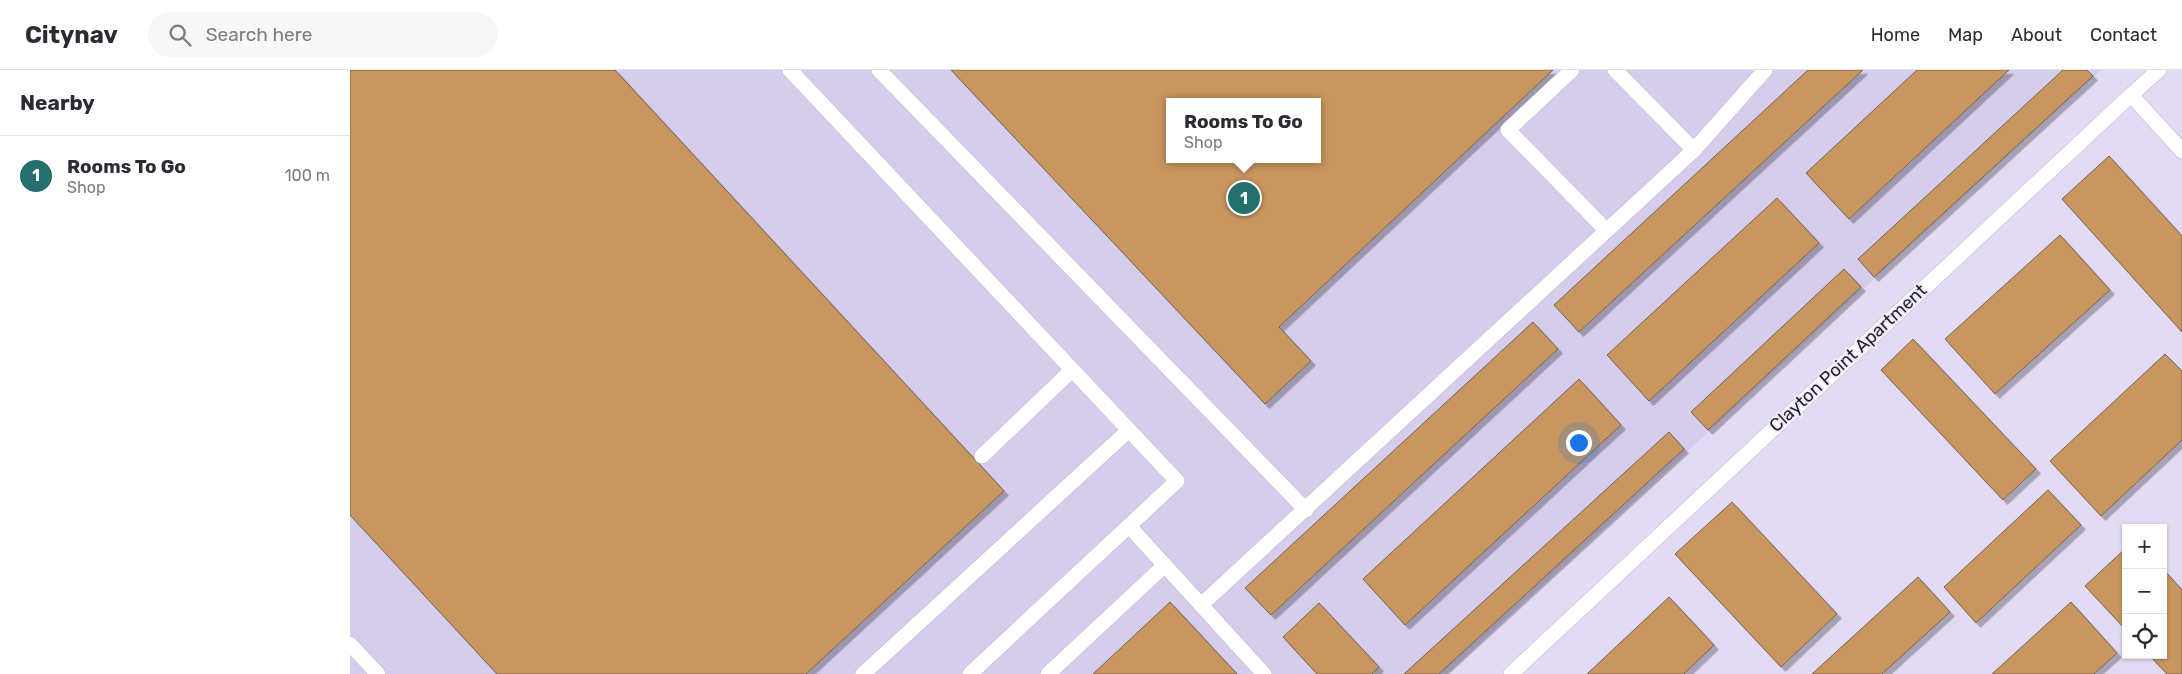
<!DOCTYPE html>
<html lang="en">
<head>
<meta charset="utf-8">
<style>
  body { margin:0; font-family:Rubik,sans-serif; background:#f7f7f7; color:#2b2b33 }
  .controls { position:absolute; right:15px; bottom:15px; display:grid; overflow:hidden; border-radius:0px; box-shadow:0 1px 4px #0004 }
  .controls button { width:45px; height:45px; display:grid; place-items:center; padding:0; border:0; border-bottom:1px solid #e1e1e2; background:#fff; color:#2b2b33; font:25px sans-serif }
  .you { position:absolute; left:1228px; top:372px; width:18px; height:18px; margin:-12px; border:4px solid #fff; border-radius:50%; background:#1a73e8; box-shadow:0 0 0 8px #1a73e833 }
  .badge { display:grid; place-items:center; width:32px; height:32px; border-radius:50%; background:#25706f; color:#fff; font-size:16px; font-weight:700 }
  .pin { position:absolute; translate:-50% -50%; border:2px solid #fff; box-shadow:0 1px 5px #0006 }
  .popup { position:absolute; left:816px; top:28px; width:155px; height:65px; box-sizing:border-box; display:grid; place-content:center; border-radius:0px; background:#fff; filter:drop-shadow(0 1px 4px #0005); font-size:16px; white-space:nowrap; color:#7c7c81 }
  .popup b { font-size:19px; color:#2b2b33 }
  .popup::after { content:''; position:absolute; left:50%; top:100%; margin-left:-10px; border:10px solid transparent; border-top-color:#fff }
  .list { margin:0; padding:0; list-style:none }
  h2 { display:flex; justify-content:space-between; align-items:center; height:65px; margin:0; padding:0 20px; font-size:21px }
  h2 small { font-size:16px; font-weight:400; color:#7c7c81 }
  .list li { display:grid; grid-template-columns:32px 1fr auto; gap:15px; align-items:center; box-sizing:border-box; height:80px; padding:0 20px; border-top:1px solid #e1e1e2 }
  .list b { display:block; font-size:19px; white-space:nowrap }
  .list p { margin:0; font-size:16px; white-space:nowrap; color:#7c7c81 }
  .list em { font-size:16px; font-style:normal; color:#7c7c81 }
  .icon { flex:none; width:28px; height:28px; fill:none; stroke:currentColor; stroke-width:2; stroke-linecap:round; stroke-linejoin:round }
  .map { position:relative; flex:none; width:1832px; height:604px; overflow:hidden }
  header { display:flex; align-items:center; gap:30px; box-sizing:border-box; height:70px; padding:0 25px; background:#fff; border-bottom:1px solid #e1e1e2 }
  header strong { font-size:24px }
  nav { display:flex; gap:28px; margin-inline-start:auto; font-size:18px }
  .search { width:350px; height:45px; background:#f7f7f7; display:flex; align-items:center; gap:12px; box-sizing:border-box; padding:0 18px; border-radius:28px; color:#7c7c81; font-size:19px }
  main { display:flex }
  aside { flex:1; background:#fff }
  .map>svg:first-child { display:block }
</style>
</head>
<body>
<header>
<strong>Citynav</strong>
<div class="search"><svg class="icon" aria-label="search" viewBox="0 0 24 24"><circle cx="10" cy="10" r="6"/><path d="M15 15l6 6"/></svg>Search here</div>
<nav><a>Home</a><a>Map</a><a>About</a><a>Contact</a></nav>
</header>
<main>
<aside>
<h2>Nearby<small></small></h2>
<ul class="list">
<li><span class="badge">1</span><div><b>Rooms To Go</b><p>Shop</p></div><em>100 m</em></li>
</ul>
</aside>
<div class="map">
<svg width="1832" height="604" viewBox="0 0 1832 604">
  <defs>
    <filter id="shadow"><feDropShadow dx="4.5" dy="4.5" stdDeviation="0" flood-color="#0004"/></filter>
  </defs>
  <rect width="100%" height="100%" fill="#e3dbf4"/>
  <path fill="#d6cceb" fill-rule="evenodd" d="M0,0H1751L1096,604H0ZM820,32H968V89H820Z"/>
  <g fill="#c9965f" stroke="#756453" fill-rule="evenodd" filter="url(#shadow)">
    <polygon points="0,0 265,0 654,421 456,604 147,604 0,445"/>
    <path d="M601,0H1203L929,257L961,291L915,334ZM820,32H968V89H820Z"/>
    <polygon points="1458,0 1513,0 1229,262 1204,235"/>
    <polygon points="1567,0 1659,0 1499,149 1456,103"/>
    <polygon points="1713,0 1737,0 1743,6 1524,207 1508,189"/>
    <polygon points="1759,86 1832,166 1832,262 1712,129"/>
    <polygon points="1427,128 1469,173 1299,331 1257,285"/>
    <polygon points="1710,165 1760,220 1645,324 1595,269"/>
    <polygon points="1494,199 1511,217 1358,360 1341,342"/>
    <polygon points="1183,252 1208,279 921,545 895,518"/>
    <polygon points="1563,269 1686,399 1653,430 1531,300"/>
    <polygon points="1815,284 1832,301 1832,370 1751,446 1700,391"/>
    <polygon points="1229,309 1271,355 1055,555 1013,509"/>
    <polygon points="1319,362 1334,379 1089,604 1054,604"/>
    <polygon points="1698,420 1731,455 1626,553 1594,517"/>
    <polygon points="1382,432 1487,544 1431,597 1325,484"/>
    <polygon points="1776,478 1776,560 1735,516"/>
    <polygon points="1813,499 1832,520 1832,604 1817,604 1799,585 1813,585"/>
    <polygon points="1568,507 1600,542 1532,604 1462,604"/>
    <polygon points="1319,527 1364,575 1334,604 1237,604"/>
    <polygon points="820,532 887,604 743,604"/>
    <polygon points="1721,532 1767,583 1744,604 1642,604"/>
    <polygon points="969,533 1029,597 1022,604 967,604 933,567"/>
  </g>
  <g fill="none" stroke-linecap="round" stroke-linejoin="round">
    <defs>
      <g id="service">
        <polyline points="440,0 827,411 620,604"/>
        <polyline points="529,0 956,440"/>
        <polyline points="1222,0 1158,60 1256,160"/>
        <polyline points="1265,0 1344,80"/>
        <polyline points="1781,25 1809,0"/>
        <polyline points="632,386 722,300"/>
        <polyline points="779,456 914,604"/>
        <polyline points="851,535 1344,80 1415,0"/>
        <polyline points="0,574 28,604"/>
        <polyline points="513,604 779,360"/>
        <polyline points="698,604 815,495"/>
        <polyline points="1161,604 1781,25 1832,81"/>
      </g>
    </defs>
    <use href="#service" stroke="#bcb4cc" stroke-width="16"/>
    <use href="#service" stroke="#fff" stroke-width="15"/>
  </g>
  <g text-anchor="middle" stroke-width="4" stroke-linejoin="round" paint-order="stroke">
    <g font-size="18" fill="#221f28" stroke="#f0eafd">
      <text transform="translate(1498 288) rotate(-43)" y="6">Clayton Point Apartment</text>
    </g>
  </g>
</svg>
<div class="controls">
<button>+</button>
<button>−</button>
<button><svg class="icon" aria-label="locate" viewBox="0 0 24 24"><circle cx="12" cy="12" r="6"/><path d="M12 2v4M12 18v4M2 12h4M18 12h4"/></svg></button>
</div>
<div class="you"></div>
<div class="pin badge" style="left:894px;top:128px">1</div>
<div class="popup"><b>Rooms To Go</b>Shop</div>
</div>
</main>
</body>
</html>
